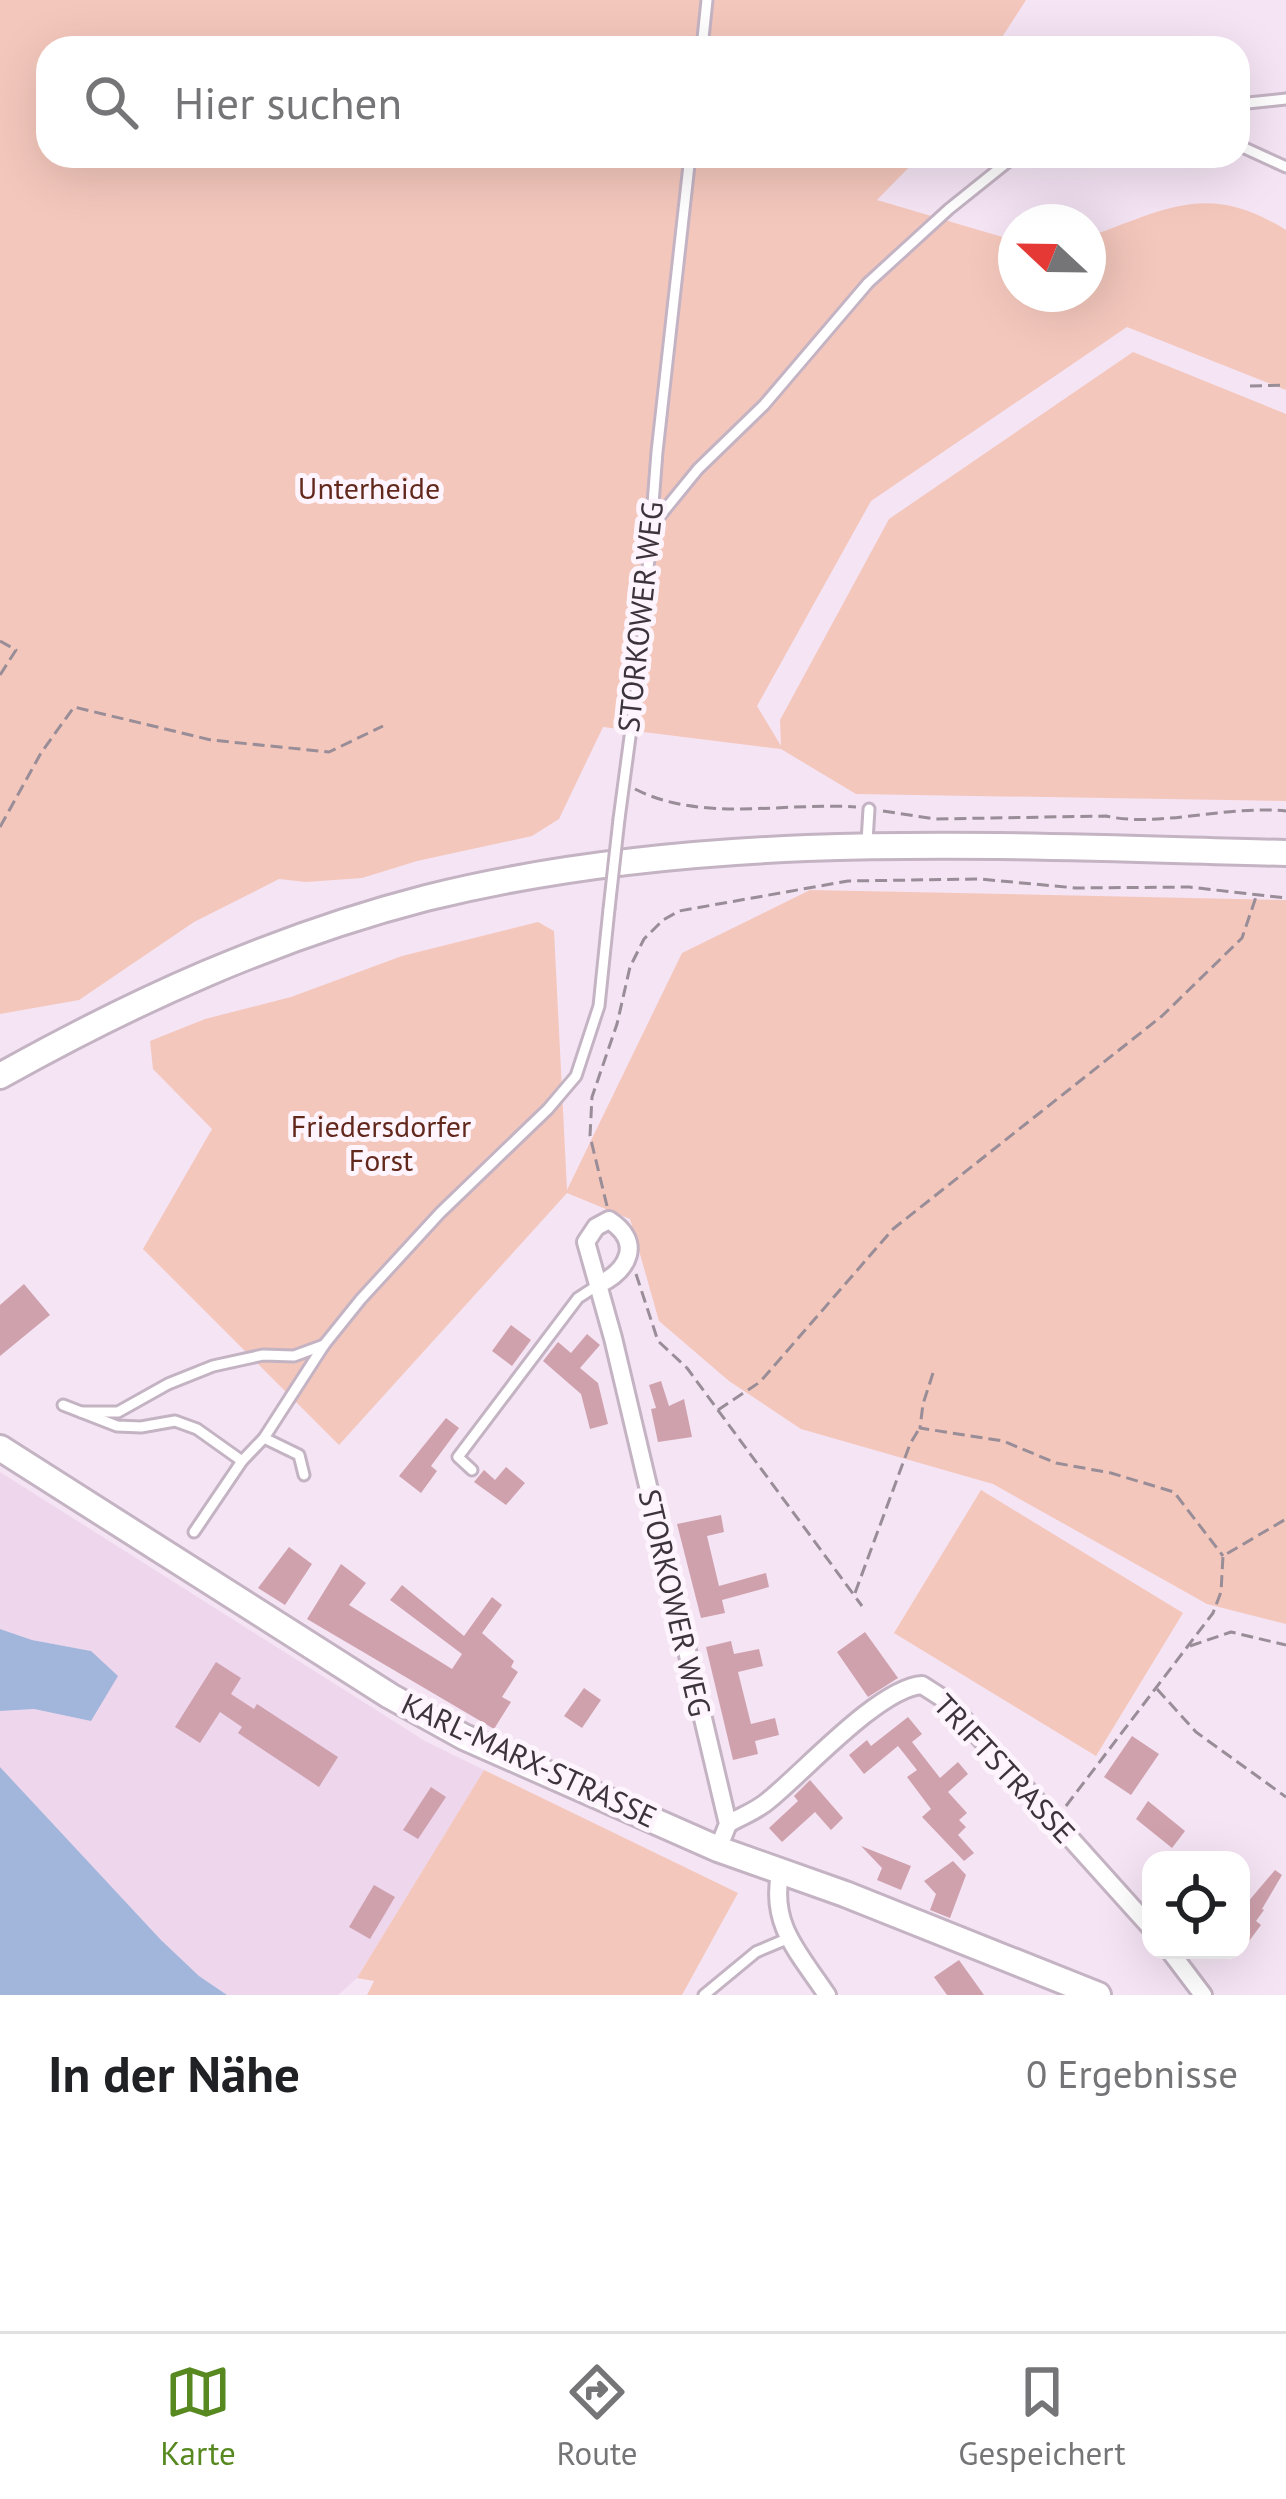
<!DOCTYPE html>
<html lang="de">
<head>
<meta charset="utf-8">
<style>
  body { margin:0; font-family:"PT Sans",sans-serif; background:#f2f2f2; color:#202124 }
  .controls { position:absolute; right:36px; bottom:36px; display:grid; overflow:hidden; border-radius:24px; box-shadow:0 12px 48px #0002 }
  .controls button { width:108px; height:108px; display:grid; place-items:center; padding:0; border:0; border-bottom:3px solid #e0e0e0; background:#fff; color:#202124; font:60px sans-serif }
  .compass { position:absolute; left:998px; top:204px; width:108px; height:108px; border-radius:50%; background:#fff; box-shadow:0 12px 48px #0002; rotate:292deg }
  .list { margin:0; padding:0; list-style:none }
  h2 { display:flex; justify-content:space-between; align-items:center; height:156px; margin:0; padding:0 48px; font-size:51px }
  h2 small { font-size:39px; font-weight:400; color:#757577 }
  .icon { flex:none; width:66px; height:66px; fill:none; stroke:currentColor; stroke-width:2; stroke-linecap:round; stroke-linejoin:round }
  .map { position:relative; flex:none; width:1286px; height:1995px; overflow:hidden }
  .search { position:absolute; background:#fff; box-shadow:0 12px 48px #0002; left:36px; right:36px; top:36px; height:132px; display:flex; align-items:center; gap:30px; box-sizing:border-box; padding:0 42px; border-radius:36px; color:#757577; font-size:45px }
  .sheet { height:336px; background:#fff }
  nav { display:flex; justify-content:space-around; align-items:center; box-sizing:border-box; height:168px; border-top:3px solid #e0e0e0; background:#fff; font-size:33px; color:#757577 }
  nav a { display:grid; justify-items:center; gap:6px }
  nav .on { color:#578920 }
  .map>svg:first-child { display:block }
</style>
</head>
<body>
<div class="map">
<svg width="1286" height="1995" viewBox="0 0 1286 1995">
  <rect width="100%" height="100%" fill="#f5e4f4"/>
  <polygon fill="#eed6ec" points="0,1472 425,1741 484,1770 357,1978 338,1995 227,1995 199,1976 161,1940 0,1767 0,1711 34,1709 91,1721 91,1651 32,1640 0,1629"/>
  <g fill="#f4c7bc">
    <path d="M0,0H1026L995,48H48V156H920L877,200L1016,241V294H1088V237C1167,209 1207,181 1286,230V390L1127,327L871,501L757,706L781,746L780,720L889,519L1133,352L1286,414V801L856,794L781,749L603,727L559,819L532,836L417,861L362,878L306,882L279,879L194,922L79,1000L0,1014Z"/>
    <polygon points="810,890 1286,900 1286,1624 1207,1604 993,1484 801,1429 729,1381 659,1321 630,1219 567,1193 339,1445 143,1249 212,1129 153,1069 150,1041 205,1019 291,997 402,956 538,922 554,931 567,1190 682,953"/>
    <polygon points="981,1490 1183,1613 1096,1756 894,1633"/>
    <polygon points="484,1770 738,1893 682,1995 367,1995 374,1981 357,1978"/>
  </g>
  <g fill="#a2b6db">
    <polygon points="0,1629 32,1640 91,1651 118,1676 91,1721 34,1709 0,1711"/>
    <polygon points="0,1767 161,1940 199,1976 227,1995 0,1995"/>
  </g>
  <g fill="#cfa1ad">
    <polygon points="24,1284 50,1315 0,1356 0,1305"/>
    <polygon points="511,1325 531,1340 512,1366 492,1351"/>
    <polygon points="587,1334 600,1345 580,1368 598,1383 608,1424 590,1429 581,1394 543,1361 558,1342 571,1353"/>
    <polygon points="661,1381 669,1406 684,1399 692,1437 658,1442 651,1409 656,1408 649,1385"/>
    <polygon points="446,1418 459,1428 431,1466 437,1471 421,1493 399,1476"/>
    <polygon points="506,1467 525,1483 506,1505 474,1482 484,1470 495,1480"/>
    <polygon points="721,1515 724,1532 707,1536 719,1586 766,1573 769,1587 722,1600 725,1613 701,1618 677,1524"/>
    <polygon points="289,1547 312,1564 285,1605 258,1588"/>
    <polygon points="341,1564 366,1583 349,1605 452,1669 462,1654 390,1600 402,1585 464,1636 492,1597 502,1605 482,1633 514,1661 511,1667 518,1672 502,1697 511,1702 494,1729 307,1619"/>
    <polygon points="865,1632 898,1678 868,1697 837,1652"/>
    <polygon points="731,1641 734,1654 759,1649 763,1666 738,1672 751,1724 775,1718 779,1735 755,1741 758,1754 733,1760 706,1647"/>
    <polygon points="216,1662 241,1678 231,1694 254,1709 257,1704 338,1757 319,1787 238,1733 242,1727 220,1712 200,1743 175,1727"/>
    <polygon points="584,1688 601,1700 582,1728 564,1716"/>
    <polygon points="908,1717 922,1734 912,1742 940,1778 958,1762 968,1774 948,1792 967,1813 959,1820 966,1827 958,1835 974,1853 964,1861 922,1817 931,1809 907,1777 917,1770 898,1746 864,1774 849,1755 867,1740 871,1746"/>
    <polygon points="1132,1736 1159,1754 1131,1795 1104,1777"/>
    <polygon points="810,1780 843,1818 831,1830 815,1812 782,1842 769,1828 798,1801 794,1796"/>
    <polygon points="431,1787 446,1797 418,1839 403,1830"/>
    <polygon points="1148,1801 1185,1831 1172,1848 1136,1819"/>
    <polygon points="861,1846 911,1866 901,1890 877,1880 882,1868"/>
    <polygon points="953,1861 966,1875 950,1918 930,1910 936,1894 924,1881"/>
    <polygon points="1275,1870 1282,1875 1262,1909 1264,1910 1256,1921 1261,1925 1241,1952 1241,1910"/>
    <polygon points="374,1885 395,1897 370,1939 349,1927"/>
    <polygon points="959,1960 984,1995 947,1995 934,1977"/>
  </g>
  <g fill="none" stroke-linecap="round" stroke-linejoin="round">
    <defs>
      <g id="lane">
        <polyline points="702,48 707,0"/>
        <polyline points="1238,104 1286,99"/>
        <polyline points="1238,145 1286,167"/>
        <polyline points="654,523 698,469 764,405 868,283 949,209 1015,156"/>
        <polyline points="619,819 642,647 657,452 690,156"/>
        <polyline points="867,841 869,809"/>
        <polyline points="63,1405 117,1426 141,1427 175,1421 197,1429 242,1461"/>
        <polyline points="81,1412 118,1412 168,1384 213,1366 263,1355 294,1356 324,1345"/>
        <polyline points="264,1438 299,1455 304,1475"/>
        <polyline points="472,1470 458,1457 578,1298 598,1285"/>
        <polyline points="194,1532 242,1461 264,1438 324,1345 361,1299 440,1213 548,1109 576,1076 599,1006 609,909"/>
        <polyline points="704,1995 756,1952 789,1938"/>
      </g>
      <g id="street">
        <path d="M598,1285C629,1270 643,1242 609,1220L596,1227L586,1242L613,1338L728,1824L718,1849"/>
        <path d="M728,1824C741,1816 757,1811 769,1800C804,1772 879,1688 922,1685L947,1701L1151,1928"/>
        <path d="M780,1874C770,1926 800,1954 827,1995"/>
        <polyline points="1169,1950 1203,1995"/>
      </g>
      <g id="secondary">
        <path d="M0,1076C136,1000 275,937 426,898C707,828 1000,846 1286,853"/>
        <polyline points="0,1448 390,1696 464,1737 718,1849 845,1894 1098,1995"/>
      </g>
    </defs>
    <use href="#lane" stroke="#c4b3c3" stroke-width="15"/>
    <use href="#street" stroke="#c4b3c3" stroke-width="22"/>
    <use href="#secondary" stroke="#c4b3c3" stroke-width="30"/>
    <g stroke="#998d98" stroke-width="3" stroke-dasharray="12 6" stroke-linecap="butt">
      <polyline points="1250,386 1286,385"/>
      <polyline points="0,641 16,650 0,675"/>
      <path d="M635,789C701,823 784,802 856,807"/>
      <path d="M883,811L935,819L1106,816C1159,828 1225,805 1286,811"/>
      <polyline points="0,827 41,753 74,707 211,740 329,752 383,726"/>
      <polyline points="607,1206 590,1136 592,1097 617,1024 630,967 644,939 663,920 679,911 848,881 980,879 1076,888 1189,887 1286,898"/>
      <polyline points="636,1274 658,1341 687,1368 862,1606"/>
      <polyline points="933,1373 923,1404 920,1428 1003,1441 1056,1463 1111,1473 1174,1492 1223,1556"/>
      <polyline points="718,1410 760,1382 893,1229 1162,1016 1242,938 1256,897"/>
      <polyline points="855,1593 910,1444 919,1429"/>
      <polyline points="1190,1646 1231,1632 1286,1645"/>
      <polyline points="1157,1689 1196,1732 1286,1797"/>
      <polyline points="1066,1806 1213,1613 1221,1592 1223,1556 1286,1519"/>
    </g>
    <use href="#lane" stroke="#fff" stroke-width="9"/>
    <use href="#street" stroke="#fff" stroke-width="16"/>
    <use href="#secondary" stroke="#fff" stroke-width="24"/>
    <defs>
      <polyline id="lane-bridge" points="609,909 619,819"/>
    </defs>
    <use href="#lane-bridge" stroke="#c4b3c3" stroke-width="15" stroke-linecap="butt"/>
    <use href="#lane-bridge" stroke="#fff" stroke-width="9"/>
  </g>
  <g text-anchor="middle" stroke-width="10" stroke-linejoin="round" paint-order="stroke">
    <g font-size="30" fill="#62281c" stroke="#fef4fd">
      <text x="369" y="499">Unterheide</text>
      <text x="381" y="1137">Friedersdorfer<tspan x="381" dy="34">Forst</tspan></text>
    </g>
    <g font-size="30" fill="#3b343b" stroke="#fef4fd">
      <text transform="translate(641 617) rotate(-84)" y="10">STORKOWER WEG</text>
      <text transform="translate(674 1603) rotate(77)" y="10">STORKOWER WEG</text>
      <text transform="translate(529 1761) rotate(25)" y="10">KARL-MARX-STRASSE</text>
      <text transform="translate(1004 1769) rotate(47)" y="10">TRIFTSTRASSE</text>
    </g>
  </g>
</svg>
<div class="controls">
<button><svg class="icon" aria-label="locate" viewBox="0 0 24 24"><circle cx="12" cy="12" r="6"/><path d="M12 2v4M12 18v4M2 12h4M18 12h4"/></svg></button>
</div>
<svg class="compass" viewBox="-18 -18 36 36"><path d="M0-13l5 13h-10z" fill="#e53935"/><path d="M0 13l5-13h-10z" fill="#757577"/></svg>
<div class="search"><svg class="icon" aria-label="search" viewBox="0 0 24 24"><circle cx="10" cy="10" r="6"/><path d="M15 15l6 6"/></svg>Hier suchen</div>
</div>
<section class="sheet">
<h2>In der Nähe<small>0 Ergebnisse</small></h2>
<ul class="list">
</ul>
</section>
<nav>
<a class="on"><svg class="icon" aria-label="map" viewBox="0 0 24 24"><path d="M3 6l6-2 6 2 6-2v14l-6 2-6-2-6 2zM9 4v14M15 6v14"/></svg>Karte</a>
<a><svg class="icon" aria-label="directions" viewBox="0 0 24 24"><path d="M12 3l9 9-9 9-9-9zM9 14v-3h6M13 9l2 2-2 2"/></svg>Route</a>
<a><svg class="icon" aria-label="saved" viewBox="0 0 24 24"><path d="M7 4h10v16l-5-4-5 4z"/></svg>Gespeichert</a>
</nav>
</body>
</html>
